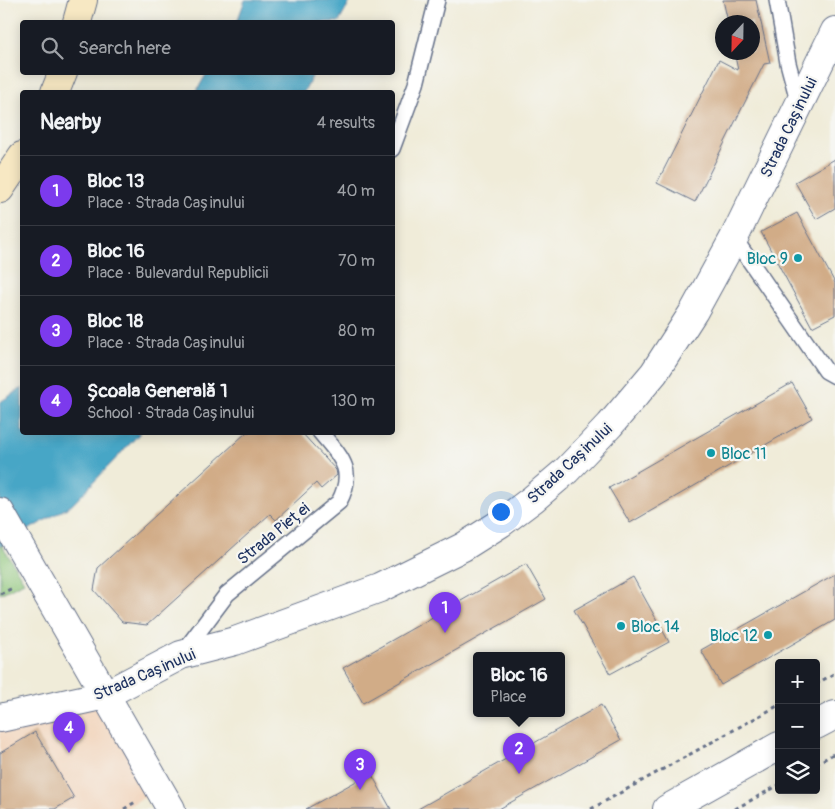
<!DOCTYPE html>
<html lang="en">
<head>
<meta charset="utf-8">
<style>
  body { margin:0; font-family:Pangolin,sans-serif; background:#242831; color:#f1f3f6 }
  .controls { position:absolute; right:15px; bottom:15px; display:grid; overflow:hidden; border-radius:5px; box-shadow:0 2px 12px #0003 }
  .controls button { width:45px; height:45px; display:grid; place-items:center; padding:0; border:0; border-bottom:1px solid #363941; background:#171b24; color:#f1f3f6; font:25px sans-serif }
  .compass { position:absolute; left:715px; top:15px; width:45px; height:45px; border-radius:50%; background:#171b24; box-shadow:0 2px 12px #0003; rotate:202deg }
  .you { position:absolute; left:500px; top:511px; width:18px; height:18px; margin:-12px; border:4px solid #fff; border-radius:50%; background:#1a73e8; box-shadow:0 0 0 8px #1a73e833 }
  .badge { display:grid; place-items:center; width:32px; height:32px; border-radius:50%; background:#7c3aed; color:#fff; font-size:16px; font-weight:700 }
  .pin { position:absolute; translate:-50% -41px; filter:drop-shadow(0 1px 2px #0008) }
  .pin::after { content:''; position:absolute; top:26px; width:18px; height:15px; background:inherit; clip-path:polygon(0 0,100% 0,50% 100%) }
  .popup { position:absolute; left:473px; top:652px; width:92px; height:65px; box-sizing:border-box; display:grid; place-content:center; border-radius:5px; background:#171b24; filter:drop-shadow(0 1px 4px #0005); font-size:16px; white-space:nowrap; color:#9ea1a6 }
  .popup b { font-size:19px; color:#f1f3f6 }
  .popup::after { content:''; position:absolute; left:50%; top:100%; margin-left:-10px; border:10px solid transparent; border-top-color:#171b24 }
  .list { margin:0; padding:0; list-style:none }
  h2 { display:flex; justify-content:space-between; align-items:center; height:65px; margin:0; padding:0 20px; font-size:21px }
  h2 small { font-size:16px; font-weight:400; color:#9ea1a6 }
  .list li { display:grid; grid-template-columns:32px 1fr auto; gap:15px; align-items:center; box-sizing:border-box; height:70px; padding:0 20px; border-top:1px solid #363941 }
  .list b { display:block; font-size:19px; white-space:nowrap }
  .list p { margin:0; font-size:16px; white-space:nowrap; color:#9ea1a6 }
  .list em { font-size:16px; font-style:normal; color:#9ea1a6 }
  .icon { flex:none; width:28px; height:28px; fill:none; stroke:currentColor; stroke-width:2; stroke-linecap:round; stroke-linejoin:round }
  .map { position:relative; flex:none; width:835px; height:809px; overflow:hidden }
  .search { position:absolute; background:#171b24; box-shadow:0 2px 12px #0003; left:20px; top:20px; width:375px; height:55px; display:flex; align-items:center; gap:12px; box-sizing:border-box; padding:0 18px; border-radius:5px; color:#9ea1a6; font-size:19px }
  .panel { position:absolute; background:#171b24; box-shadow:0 2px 12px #0003; left:20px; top:90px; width:375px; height:345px; border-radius:5px }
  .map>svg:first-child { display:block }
</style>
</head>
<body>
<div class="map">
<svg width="835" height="809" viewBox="0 0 835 809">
  <rect width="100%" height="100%" fill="#f6f6f2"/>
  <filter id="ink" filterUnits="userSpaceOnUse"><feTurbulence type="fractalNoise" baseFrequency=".02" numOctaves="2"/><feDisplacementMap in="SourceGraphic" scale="10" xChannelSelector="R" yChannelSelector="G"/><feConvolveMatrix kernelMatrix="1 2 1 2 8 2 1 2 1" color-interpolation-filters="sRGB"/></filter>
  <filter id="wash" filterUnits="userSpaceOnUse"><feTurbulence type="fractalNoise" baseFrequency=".0096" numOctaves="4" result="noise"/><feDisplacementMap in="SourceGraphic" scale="20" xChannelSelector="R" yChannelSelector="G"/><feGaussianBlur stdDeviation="1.12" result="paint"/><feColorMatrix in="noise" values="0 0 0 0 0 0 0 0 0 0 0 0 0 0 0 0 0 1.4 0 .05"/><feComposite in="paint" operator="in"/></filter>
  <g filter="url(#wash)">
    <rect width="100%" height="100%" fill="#f0ecd9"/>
    <polygon fill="#f2d5bd" points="104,694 159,788 124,809 0,809 0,718"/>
    <polygon fill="#8dc579" stroke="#547a6c" points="2,545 24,582 0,594 0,546"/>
    <g fill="#47a6c6" stroke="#316a92">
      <polygon points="245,0 351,0 339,22 237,22"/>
      <polygon points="207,73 207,72 314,73 304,92 196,92"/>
      <polygon points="22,388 22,432 140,433 72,505 0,546 0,402"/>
    </g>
    <g id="blocks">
      <g fill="#d1ac87">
        <polygon points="723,0 756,0 770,63 764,64 695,202 657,183 719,60 738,70 734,52 752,52 752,22 728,22"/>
        <polygon points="835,159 835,208 816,219 795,182"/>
        <polygon points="797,213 835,283 835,315 812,327 761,232"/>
        <polygon points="792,383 812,418 630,523 609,488"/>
        <polygon points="247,432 301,432 336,470 337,475 321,489 316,483 276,520 270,514 147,625 122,622 94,590 98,568"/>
        <polygon points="526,564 546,599 363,703 343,668"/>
        <polygon points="835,574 835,620 721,685 701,650"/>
        <polygon points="633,577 669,642 610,674 574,610"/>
        <polygon points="601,705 621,740 499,809 418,809"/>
        <polygon points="35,732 74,798 55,809 0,809 0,753"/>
        <polygon points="371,773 391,809 306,809"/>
      </g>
    </g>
  </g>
  <g filter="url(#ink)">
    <use href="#blocks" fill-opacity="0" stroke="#667189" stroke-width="1"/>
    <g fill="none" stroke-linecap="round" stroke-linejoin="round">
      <defs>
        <g id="service">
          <polyline points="777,0 788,63 799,104"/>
          <polyline points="392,149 416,84 437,0"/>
          <polyline points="734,238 826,371 835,376"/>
          <path d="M182,654L227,594L339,502C356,470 341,457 320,432"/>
        </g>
        <g id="minor">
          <polyline points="0,512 171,809"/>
          <polyline points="0,718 105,695 181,655 235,641 380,588 463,547 501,523 533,499 567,470 610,425 654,373 694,311 734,238 835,31"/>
        </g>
        <g id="tertiary">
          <polyline points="816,725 835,715"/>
          <polyline points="667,809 779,746"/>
        </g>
        <g id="secondary">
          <polyline points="77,22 83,0"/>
          <polyline points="55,92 63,72"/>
          <polyline points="0,189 22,156"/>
        </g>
      </defs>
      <use href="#service" stroke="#667189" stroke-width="18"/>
      <use href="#minor" stroke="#667189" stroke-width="30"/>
      <use href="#tertiary" stroke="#667189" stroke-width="30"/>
      <use href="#secondary" stroke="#667189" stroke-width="30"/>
      <g stroke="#667189" stroke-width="3" stroke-dasharray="4 4" stroke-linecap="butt">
        <polyline points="0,594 13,588"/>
        <polyline points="816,684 835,673"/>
        <polyline points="816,764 835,753"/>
        <polyline points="124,809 137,801"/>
        <polyline points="591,809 779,705"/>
        <polyline points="735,809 779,785"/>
      </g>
      <use href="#service" stroke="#fff" stroke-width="15"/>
      <use href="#minor" stroke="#fff" stroke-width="28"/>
      <use href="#tertiary" stroke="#fff" stroke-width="28"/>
      <use href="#secondary" stroke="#f7e8c3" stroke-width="28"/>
    </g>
  </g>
  <g fill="#0f9aa8" stroke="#f6f6f2" stroke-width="2">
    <circle cx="798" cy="258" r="5"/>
    <circle cx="711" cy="453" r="5"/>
    <circle cx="621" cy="626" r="5"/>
    <circle cx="768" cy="635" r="5"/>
  </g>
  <g text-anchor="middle" stroke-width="4.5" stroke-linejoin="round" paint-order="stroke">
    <g font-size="16" fill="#1b2f5e" stroke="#f6f6f2">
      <text transform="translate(788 127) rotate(-64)" y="6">Strada Cașinului</text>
      <text transform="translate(569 463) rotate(-43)" y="6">Strada Cașinului</text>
      <text transform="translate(273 533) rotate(-39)" y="6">Strada Pieței</text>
      <text transform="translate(144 674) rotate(-23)" y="6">Strada Cașinului</text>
    </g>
    <g font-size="16" fill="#0d838f" stroke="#f6f6f2" text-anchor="end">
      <text x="788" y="264">Bloc 9</text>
      <text x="721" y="459" text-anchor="start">Bloc 11</text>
      <text x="631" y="632" text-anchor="start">Bloc 14</text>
      <text x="758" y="641">Bloc 12</text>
    </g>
  </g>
</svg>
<div class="controls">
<button>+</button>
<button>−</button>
<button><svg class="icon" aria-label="layers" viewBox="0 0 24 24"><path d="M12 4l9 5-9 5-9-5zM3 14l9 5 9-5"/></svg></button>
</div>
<svg class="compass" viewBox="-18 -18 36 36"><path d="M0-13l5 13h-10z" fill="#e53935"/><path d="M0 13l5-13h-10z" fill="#9ea1a6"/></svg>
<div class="you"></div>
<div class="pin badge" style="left:445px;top:633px">1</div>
<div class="pin badge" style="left:519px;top:774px">2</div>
<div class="popup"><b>Bloc 16</b>Place</div>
<div class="pin badge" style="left:360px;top:790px">3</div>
<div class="pin badge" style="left:69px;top:753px">4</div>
<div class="search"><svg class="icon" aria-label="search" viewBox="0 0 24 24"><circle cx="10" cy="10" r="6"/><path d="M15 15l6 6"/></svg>Search here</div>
<section class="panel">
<h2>Nearby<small>4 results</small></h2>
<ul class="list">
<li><span class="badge">1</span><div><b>Bloc 13</b><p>Place · Strada Cașinului</p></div><em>40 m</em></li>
<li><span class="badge">2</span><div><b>Bloc 16</b><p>Place · Bulevardul Republicii</p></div><em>70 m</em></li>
<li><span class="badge">3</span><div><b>Bloc 18</b><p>Place · Strada Cașinului</p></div><em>80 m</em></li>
<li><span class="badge">4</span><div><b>Școala Generală 1</b><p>School · Strada Cașinului</p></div><em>130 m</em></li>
</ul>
</section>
</div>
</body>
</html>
